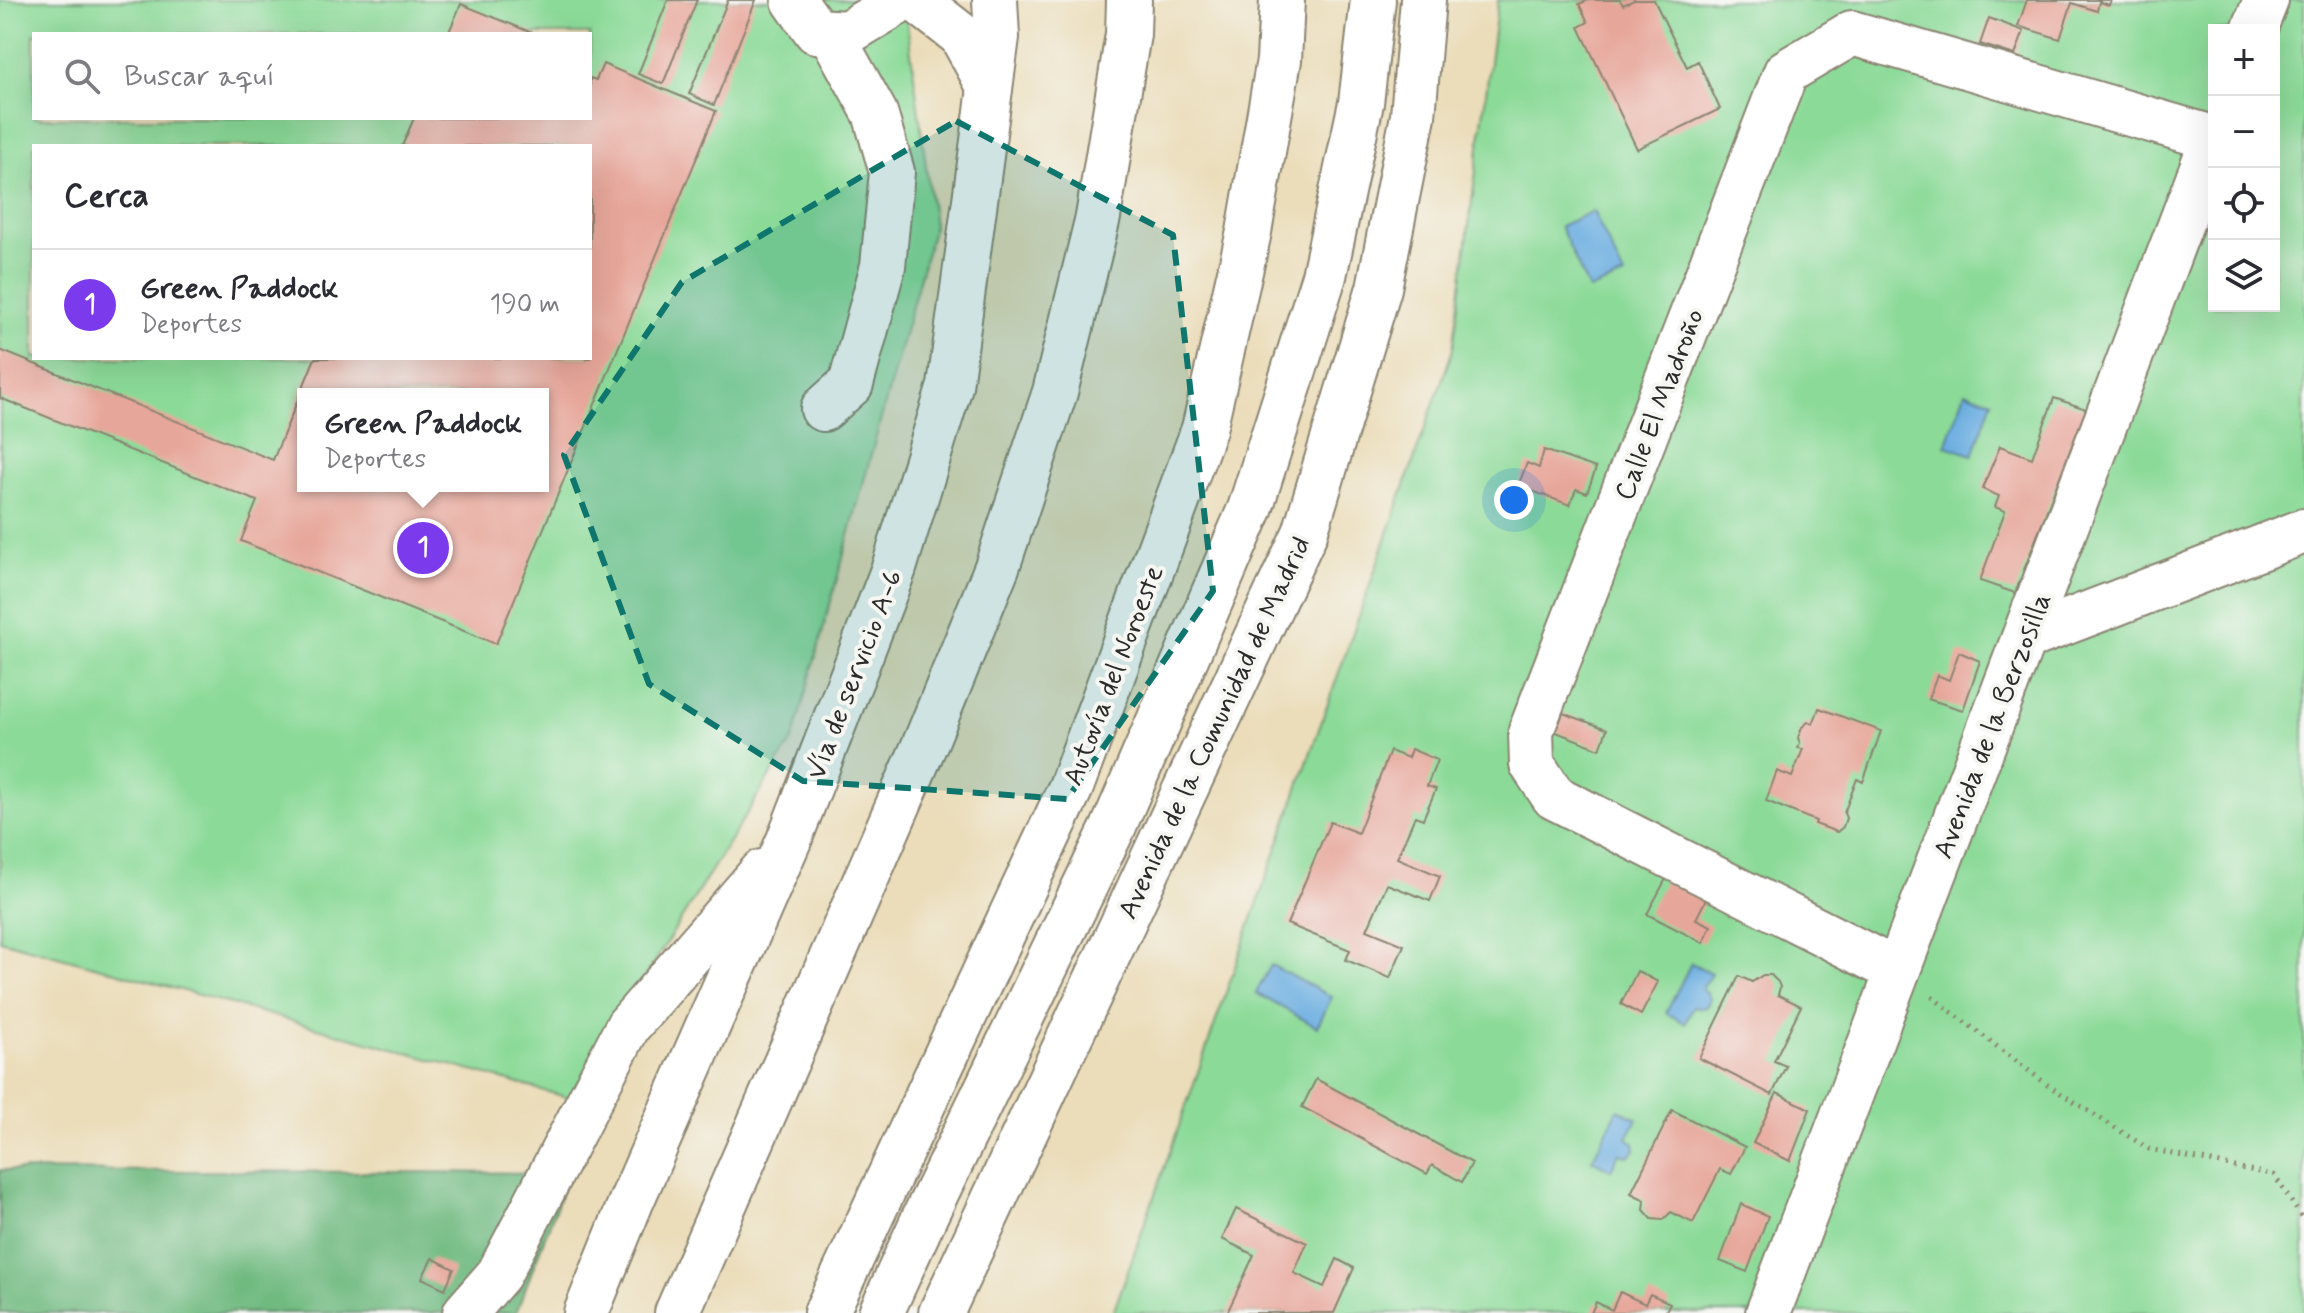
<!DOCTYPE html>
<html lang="es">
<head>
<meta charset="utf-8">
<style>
  body { margin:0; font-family:Mynerve,sans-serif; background:#f7f7f7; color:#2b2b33 }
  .controls { position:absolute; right:24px; top:24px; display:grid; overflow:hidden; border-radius:0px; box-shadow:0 8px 32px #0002 }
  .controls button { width:72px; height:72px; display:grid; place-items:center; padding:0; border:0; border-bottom:2px solid #e1e1e2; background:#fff; color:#2b2b33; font:40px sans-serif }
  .you { position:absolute; left:1514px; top:500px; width:28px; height:28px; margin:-20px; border:6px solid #fff; border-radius:50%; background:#1a73e8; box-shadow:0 0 0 12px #1a73e833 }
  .badge { display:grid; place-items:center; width:52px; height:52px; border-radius:50%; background:#7c3aed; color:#fff; font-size:26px; font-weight:700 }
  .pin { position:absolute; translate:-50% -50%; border:4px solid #fff; box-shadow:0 2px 8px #0006 }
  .popup { position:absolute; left:297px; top:388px; width:252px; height:104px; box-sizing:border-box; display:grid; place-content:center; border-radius:0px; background:#fff; filter:drop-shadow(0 2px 6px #0005); font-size:26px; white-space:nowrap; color:#7c7c81 }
  .popup b { font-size:30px; color:#2b2b33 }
  .popup::after { content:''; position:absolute; left:50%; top:100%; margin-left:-16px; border:16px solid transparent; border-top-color:#fff }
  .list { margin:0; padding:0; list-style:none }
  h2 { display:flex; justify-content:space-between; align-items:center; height:104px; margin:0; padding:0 32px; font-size:34px }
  h2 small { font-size:26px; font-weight:400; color:#7c7c81 }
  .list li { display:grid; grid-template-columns:52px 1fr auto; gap:24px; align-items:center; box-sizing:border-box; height:112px; padding:0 32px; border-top:2px solid #e1e1e2 }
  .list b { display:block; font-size:30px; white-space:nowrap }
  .list p { margin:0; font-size:26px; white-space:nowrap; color:#7c7c81 }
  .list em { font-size:26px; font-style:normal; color:#7c7c81 }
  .icon { flex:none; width:44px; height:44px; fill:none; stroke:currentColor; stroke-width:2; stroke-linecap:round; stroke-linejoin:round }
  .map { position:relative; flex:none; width:2304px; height:1313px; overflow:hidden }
  .search { position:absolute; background:#fff; box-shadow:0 8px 32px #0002; left:32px; top:32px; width:560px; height:88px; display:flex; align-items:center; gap:20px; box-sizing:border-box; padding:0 28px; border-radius:0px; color:#7c7c81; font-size:30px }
  .panel { position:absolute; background:#fff; box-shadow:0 8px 32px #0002; left:32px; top:144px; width:560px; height:216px; border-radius:0px }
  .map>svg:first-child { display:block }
</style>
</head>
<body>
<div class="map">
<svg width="2304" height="1313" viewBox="0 0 2304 1313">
  <rect width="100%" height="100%" fill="#f6f6f2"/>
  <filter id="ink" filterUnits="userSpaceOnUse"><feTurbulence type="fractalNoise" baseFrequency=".0125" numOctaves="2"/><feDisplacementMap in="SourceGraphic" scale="16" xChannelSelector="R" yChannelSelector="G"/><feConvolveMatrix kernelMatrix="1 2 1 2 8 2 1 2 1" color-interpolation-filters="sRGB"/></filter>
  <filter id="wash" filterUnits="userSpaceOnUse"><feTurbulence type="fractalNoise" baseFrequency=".006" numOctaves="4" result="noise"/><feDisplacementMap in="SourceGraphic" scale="32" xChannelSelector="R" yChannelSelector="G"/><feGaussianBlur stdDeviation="1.8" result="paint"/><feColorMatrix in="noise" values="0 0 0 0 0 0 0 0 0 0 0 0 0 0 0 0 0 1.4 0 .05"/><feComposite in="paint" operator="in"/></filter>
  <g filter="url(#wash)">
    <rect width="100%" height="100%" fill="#ebddba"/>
    <g fill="#8bda98" stroke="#5b8262" stroke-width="2" fill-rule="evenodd">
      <path d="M0,0H904L934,226L793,739L570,1098L0,940ZM34,34H590V118H34ZM34,146H590V358H34ZM303,394H543V486H303Z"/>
      <path d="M1498,0H2304V1313H1113L1453,349ZM2214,30H2274V306H2214Z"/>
    </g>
    <polygon fill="#70ba80" stroke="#4e7256" stroke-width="2" points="0,1170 569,1173 516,1313 0,1313"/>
    <g fill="#6caee1" stroke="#4c6c86" stroke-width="2">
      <polygon points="1593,211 1624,276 1589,290 1560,226"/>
      <polygon points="1965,392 1992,401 1973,455 1946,446"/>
      <polygon points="1691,963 1711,973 1702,990 1707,993 1710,999 1706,1007 1700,1008 1694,1006 1685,1023 1666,1013"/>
      <polygon points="1271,965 1332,997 1317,1027 1256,993"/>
      <polygon points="1618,1109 1637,1119 1627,1138 1634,1143 1635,1150 1628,1156 1619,1153 1611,1170 1592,1160"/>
    </g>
    <g id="blocks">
      <g fill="#e7a69a" fill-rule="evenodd">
        <polygon points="668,0 697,0 663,84 638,74"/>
        <polygon points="728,0 756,0 714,105 689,94"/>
        <polygon points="1588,0 1620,0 1623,5 1634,0 1654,0 1687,67 1698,61 1720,109 1637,149 1579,27 1588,22 1579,4"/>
        <polygon points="2027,0 2111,0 2109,5 2099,2 2097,11 2072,3 2060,39 2018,26"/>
        <polygon points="461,4 535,34 448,34"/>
        <polygon points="1989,18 2024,31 2015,55 1980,44"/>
        <path d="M603,64L716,111L496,644L241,541L257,501L0,398V350L273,460L315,358H590V146H402L414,118H590V78L596,80ZM303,394H543V486H303Z"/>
        <polygon points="2054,398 2086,409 2015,593 1980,581 2005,511 1995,507 1999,496 1982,489 2000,446 2032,458"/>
        <polygon points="1544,450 1596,468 1587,493 1576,489 1570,505 1518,486 1527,463 1539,468"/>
        <polygon points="1959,652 1980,661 1963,710 1928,699 1937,675 1949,680"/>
        <polygon points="1819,708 1881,731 1863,782 1857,779 1844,813 1846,818 1843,827 1837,832 1815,824 1816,821 1766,801 1777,771 1792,777 1803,749 1798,748 1800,743 1798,738 1802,727 1808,722 1813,724"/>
        <polygon points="1563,713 1607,729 1600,749 1556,732"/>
        <polygon points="1411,749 1437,760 1427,786 1436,789 1423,819 1415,816 1397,858 1440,876 1430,901 1387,884 1367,930 1404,945 1390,978 1346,960 1350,950 1287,924 1330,822 1358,833 1390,751 1408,758"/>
        <polygon points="1667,877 1707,897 1696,919 1711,926 1703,943 1647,914"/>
        <polygon points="1637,971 1658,982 1641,1015 1621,1004"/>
        <polygon points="1763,975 1771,975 1778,982 1780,987 1778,995 1801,1006 1774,1061 1786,1066 1772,1095 1699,1058 1739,976 1752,982"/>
        <polygon points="1316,1079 1472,1163 1462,1182 1432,1165 1427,1174 1302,1107"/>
        <polygon points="1777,1093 1810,1109 1790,1161 1753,1143"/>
        <polygon points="1672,1110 1745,1147 1731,1174 1720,1169 1693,1223 1671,1212 1663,1220 1652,1219 1644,1210 1645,1200 1631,1193"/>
        <polygon points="1741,1204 1768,1216 1747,1272 1720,1261"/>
        <polygon points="1236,1209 1307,1243 1294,1273 1324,1287 1337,1259 1354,1268 1334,1313 1227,1313 1254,1255 1222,1239"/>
        <polygon points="432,1258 454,1269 445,1289 422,1278"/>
        <polygon points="1620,1292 1645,1304 1650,1294 1670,1303 1665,1313 1591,1313 1596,1302 1612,1310"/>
      </g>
    </g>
  </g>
  <g filter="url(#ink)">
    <use href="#blocks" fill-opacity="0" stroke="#8b8472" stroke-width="2"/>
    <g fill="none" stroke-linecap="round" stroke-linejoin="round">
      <defs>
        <g id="minor">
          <polyline points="794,0 816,31 847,33 902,0"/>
          <polyline points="916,0 961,35 990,88"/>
          <polyline points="2254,30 2266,0"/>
          <polyline points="823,409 851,384 883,266 892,172 875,113 830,32"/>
          <polyline points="2025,638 2304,531"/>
          <polyline points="1897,971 1554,797 1532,764 1531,731 1786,72 1852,33 2213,138"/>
          <polyline points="465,1313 499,1274 628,1026 762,872"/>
          <polyline points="586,1313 631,1202 789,840 894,568 950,386 997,37 995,0"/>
          <polyline points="941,1313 1305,533 1379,288 1413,116 1423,0"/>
          <polyline points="1768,1313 2214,136"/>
        </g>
        <g id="highway">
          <polyline points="677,1313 927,739 997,567 1055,392 1098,217 1128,34 1129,0"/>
          <polyline points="826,1313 1071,787 1204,429 1249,232 1279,60 1282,0"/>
          <polyline points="881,1313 925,1216 1113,828 1250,509 1324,276 1361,103 1373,0"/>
        </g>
      </defs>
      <use href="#minor" stroke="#8b8472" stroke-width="48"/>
      <use href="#highway" stroke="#8b8472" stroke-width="48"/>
      <polyline stroke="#8b8472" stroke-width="5" stroke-dasharray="2 6" stroke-linecap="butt" points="1932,997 2049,1086 2149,1149 2274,1175 2304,1221"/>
      <use href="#minor" stroke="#fff" stroke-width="44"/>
      <use href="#highway" stroke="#fff" stroke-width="44"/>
    </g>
  </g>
  <path fill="#0f766e" fill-opacity="0.2" stroke="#0f766e" stroke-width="6" stroke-dasharray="16 10" stroke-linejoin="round" d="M956,121L1173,235L1213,591L1067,799L803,781L649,684L564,455L682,282Z"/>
  <g text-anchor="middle" stroke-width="8" stroke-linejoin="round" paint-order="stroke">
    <g font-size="28" fill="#2b2b2b" stroke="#f6f6f2">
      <text transform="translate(1658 404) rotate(-69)" y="10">Calle El Madroño</text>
      <text transform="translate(853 674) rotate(-69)" y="10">Vía de servicio A-6</text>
      <text transform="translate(1112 675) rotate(-69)" y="10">Autovía del Noroeste</text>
      <text transform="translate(1991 725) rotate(-69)" y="10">Avenida de la Berzosilla</text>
      <text transform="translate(1213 727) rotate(-65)" y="10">Avenida de la Comunidad de Madrid</text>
    </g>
  </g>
</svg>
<div class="controls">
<button>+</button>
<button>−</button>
<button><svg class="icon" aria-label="locate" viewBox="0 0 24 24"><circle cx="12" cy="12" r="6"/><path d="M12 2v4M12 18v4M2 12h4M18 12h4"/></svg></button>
<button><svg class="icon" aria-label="layers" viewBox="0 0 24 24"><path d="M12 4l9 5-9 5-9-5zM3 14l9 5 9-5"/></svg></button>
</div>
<div class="you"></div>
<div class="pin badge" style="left:423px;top:548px">1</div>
<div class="popup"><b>Green Paddock</b>Deportes</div>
<div class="search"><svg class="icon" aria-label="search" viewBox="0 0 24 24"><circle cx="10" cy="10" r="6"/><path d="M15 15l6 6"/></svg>Buscar aquí</div>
<section class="panel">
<h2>Cerca<small></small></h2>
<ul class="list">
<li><span class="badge">1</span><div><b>Green Paddock</b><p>Deportes</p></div><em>190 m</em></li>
</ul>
</section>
</div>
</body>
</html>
